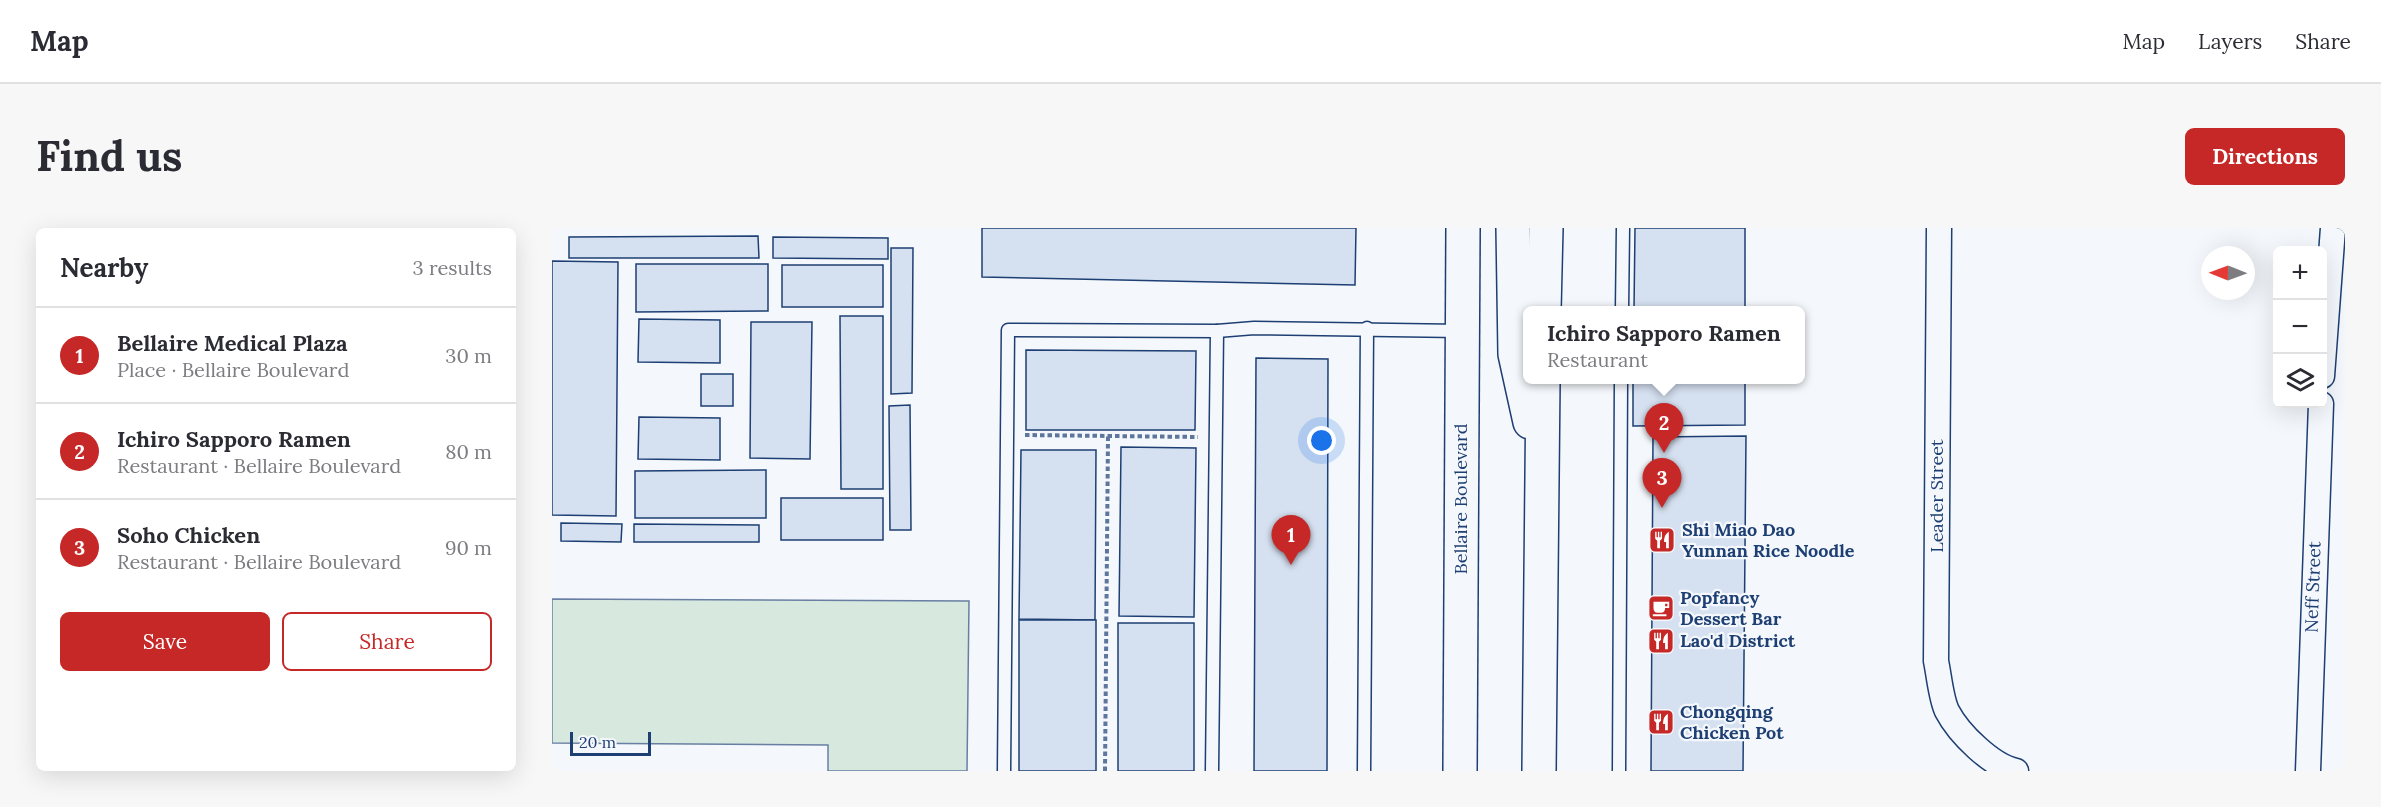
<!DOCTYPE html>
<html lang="en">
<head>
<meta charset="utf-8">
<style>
  body { margin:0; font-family:Lora,serif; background:#f7f7f7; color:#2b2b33 }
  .controls { position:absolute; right:18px; top:18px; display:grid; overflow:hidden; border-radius:9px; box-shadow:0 6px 24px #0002 }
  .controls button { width:54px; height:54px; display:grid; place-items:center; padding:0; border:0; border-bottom:2px solid #e1e1e2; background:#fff; color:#2b2b33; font:30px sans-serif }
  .compass { position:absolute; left:1649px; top:18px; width:54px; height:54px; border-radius:50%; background:#fff; box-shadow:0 6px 24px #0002; rotate:271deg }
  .scale { position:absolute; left:18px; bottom:15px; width:81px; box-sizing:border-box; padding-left:6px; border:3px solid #1d3f73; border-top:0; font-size:16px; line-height:21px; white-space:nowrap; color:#1d3f73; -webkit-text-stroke:4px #f4f7fb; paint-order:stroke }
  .you { position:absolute; left:770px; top:213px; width:21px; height:21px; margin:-15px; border:4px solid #fff; border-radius:50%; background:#1a73e8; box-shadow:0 0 0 9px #1a73e833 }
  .badge { display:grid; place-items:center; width:39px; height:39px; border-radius:50%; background:#c62828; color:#fff; font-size:20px; font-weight:700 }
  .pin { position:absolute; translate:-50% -50px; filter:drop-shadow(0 2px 3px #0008) }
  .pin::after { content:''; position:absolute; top:32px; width:21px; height:18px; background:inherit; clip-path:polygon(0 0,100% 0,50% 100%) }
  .popup { position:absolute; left:971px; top:78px; width:282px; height:78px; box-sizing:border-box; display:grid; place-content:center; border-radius:9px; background:#fff; filter:drop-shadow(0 2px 4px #0005); font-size:20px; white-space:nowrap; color:#7c7c81 }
  .popup b { font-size:22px; color:#2b2b33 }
  .popup::after { content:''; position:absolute; left:50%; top:100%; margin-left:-12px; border:12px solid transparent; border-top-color:#fff }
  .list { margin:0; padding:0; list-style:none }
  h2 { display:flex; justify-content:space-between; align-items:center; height:78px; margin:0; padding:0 24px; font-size:26px }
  h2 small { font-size:20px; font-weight:400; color:#7c7c81 }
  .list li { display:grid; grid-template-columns:39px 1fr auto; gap:18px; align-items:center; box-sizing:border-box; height:96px; padding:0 24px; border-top:2px solid #e1e1e2 }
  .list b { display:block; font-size:22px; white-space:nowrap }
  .list p { margin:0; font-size:20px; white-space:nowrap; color:#7c7c81 }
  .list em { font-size:20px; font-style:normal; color:#7c7c81 }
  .actions { display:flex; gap:12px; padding:18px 24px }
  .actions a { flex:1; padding:14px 0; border:2px solid #c62828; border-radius:9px; text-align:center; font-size:21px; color:#c62828 }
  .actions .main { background:#c62828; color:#fff }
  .icon { flex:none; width:33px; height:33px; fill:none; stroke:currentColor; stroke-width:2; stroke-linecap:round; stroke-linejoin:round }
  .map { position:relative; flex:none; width:1793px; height:543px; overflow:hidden; border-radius:9px }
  header { display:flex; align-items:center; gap:36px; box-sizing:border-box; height:84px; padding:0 30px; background:#fff; border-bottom:2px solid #e1e1e2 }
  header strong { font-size:28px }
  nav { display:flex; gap:33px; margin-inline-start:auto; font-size:21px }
  .intro { display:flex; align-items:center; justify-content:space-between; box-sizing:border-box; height:144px; padding:0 36px }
  h1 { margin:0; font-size:42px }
  .button { padding:15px 27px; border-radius:9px; background:#c62828; color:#fff; font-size:21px; font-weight:700 }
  main { display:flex; gap:36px; padding:0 36px }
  aside { flex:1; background:#fff; border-radius:9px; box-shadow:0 6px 24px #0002 }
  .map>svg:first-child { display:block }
</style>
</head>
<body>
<header>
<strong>Map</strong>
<nav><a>Map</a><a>Layers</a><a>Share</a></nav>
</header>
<div class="intro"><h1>Find us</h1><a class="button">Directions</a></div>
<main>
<aside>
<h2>Nearby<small>3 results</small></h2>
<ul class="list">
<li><span class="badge">1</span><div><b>Bellaire Medical Plaza</b><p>Place · Bellaire Boulevard</p></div><em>30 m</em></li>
<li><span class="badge">2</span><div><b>Ichiro Sapporo Ramen</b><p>Restaurant · Bellaire Boulevard</p></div><em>80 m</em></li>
<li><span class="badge">3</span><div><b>Soho Chicken</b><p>Restaurant · Bellaire Boulevard</p></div><em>90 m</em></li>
</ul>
<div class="actions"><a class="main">Save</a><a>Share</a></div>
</aside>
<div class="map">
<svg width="1793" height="543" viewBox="0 0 1793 543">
  <rect width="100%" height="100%" fill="#f4f7fb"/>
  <polygon fill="#d7e8df" stroke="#687fa3" stroke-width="1.5" points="0,371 417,373 415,543 276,543 276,517 0,515"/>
  <g fill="#d5e0f0" stroke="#1d3f73" stroke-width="1.5">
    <polygon points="430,0 804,0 803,57 430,49"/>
    <polygon points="1083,0 1193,0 1193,82 1082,82"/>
    <polygon points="206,8 207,30 17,30 17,9"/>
    <polygon points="221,9 336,10 336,31 221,30"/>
    <polygon points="339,20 361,20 360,165 339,166"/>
    <polygon points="0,33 66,34 64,288 0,287"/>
    <polygon points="84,36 216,36 216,83 84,84"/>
    <rect x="230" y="37" width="101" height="42"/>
    <polygon points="288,88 331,88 331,261 289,261"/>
    <polygon points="87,91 168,92 168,135 86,134"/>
    <polygon points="199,94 260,94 258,231 198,230"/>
    <polygon points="474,122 644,123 643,202 474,202"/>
    <polygon points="704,130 776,131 775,543 702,543"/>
    <rect x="149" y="146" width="32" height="32"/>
    <polygon points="1081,152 1193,152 1193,197 1081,198"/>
    <polygon points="358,177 359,302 338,302 337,178"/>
    <polygon points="87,189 168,190 168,232 86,231"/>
    <polygon points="1194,208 1191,543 1099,543 1101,209"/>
    <polygon points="569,219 644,220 642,389 567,388"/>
    <polygon points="469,222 544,222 543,392 467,391"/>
    <polygon points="214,242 214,290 83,290 83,243"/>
    <rect x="229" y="270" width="102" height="42"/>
    <polygon points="9,295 70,296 69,314 9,313"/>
    <polygon points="82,296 207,297 207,314 82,314"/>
    <rect x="467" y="392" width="77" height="151"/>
    <rect x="566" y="395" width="76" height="148"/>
  </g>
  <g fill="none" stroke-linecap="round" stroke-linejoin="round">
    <defs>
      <g id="service">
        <polyline points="1070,82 1071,0"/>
        <polyline points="665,103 702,100 909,103"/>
        <polyline points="452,543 456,102 665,103 660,543"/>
        <polyline points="812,543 815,100"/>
        <polyline points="1067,543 1069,152"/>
      </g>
      <g id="minor">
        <path d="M1387,0L1384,433C1387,447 1389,471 1395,483C1407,506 1440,538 1464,543"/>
        <polyline points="1770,148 1781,0"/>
        <polyline points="1756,543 1769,176"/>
      </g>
      <g id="primary">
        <polyline points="961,0 963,126 978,194"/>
        <polyline points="992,82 994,0"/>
        <polyline points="908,543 911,0"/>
        <polyline points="987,543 991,152"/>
      </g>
    </defs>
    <use href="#service" stroke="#1d3f73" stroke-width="15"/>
    <use href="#minor" stroke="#1d3f73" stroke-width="27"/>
    <use href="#primary" stroke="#1d3f73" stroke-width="36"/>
    <g stroke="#5e769c" stroke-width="4" stroke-dasharray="4.5 3" stroke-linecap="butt">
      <polyline points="473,207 646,209"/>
      <polyline points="553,543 556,208"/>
    </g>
    <use href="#service" stroke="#f4f7fb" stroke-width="12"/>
    <use href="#minor" stroke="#f4f7fb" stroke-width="24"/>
    <use href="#primary" stroke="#f4f7fb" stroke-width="33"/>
  </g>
  <defs>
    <symbol id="restaurant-square" viewBox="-11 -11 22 22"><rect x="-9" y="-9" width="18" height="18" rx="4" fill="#c62828" stroke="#f4f7fb"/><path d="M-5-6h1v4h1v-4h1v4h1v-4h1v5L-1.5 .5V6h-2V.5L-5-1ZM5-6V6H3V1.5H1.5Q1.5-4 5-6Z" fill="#fff"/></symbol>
    <symbol id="cafe-square" viewBox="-11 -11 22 22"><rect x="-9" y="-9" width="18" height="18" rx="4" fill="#c62828" stroke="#f4f7fb"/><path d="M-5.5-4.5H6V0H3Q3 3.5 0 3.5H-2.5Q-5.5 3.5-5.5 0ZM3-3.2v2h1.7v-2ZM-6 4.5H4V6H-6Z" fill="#fff"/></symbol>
  </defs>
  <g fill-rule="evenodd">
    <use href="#restaurant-square" x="1095" y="297" width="30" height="30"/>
    <use href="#cafe-square" x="1094" y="365" width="30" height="30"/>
    <use href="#restaurant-square" x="1094" y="398" width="30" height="30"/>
    <use href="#restaurant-square" x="1094" y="479" width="30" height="30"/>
  </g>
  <g text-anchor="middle" stroke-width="4.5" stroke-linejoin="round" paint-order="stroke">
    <g font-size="18" fill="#1d3f73" stroke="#f4f7fb">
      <text transform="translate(1385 268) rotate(-90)" y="6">Leader Street</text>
      <text transform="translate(909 271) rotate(-90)" y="6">Bellaire Boulevard</text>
      <text transform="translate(1761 359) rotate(-88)" y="6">Neff Street</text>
    </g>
    <g font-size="18" font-weight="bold" fill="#1d3f73" stroke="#f4f7fb" text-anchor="start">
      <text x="1130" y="308">Shi Miao Dao<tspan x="1130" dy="21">Yunnan Rice Noodle</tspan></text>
      <text x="1128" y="376">Popfancy<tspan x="1128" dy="21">Dessert Bar</tspan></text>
      <text x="1128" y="419">Lao'd District</text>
      <text x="1128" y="490">Chongqing<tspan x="1128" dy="21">Chicken Pot</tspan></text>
    </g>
  </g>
</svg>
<div class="controls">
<button>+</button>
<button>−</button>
<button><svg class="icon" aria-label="layers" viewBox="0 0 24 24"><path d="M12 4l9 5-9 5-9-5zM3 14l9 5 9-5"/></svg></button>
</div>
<svg class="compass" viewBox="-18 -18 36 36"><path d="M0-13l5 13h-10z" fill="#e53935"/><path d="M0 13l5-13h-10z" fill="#7c7c81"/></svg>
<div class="scale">20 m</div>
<div class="you"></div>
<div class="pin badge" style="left:739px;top:337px">1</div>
<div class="pin badge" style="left:1112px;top:225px">2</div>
<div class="popup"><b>Ichiro Sapporo Ramen</b>Restaurant</div>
<div class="pin badge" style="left:1110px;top:280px">3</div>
</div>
</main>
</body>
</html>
